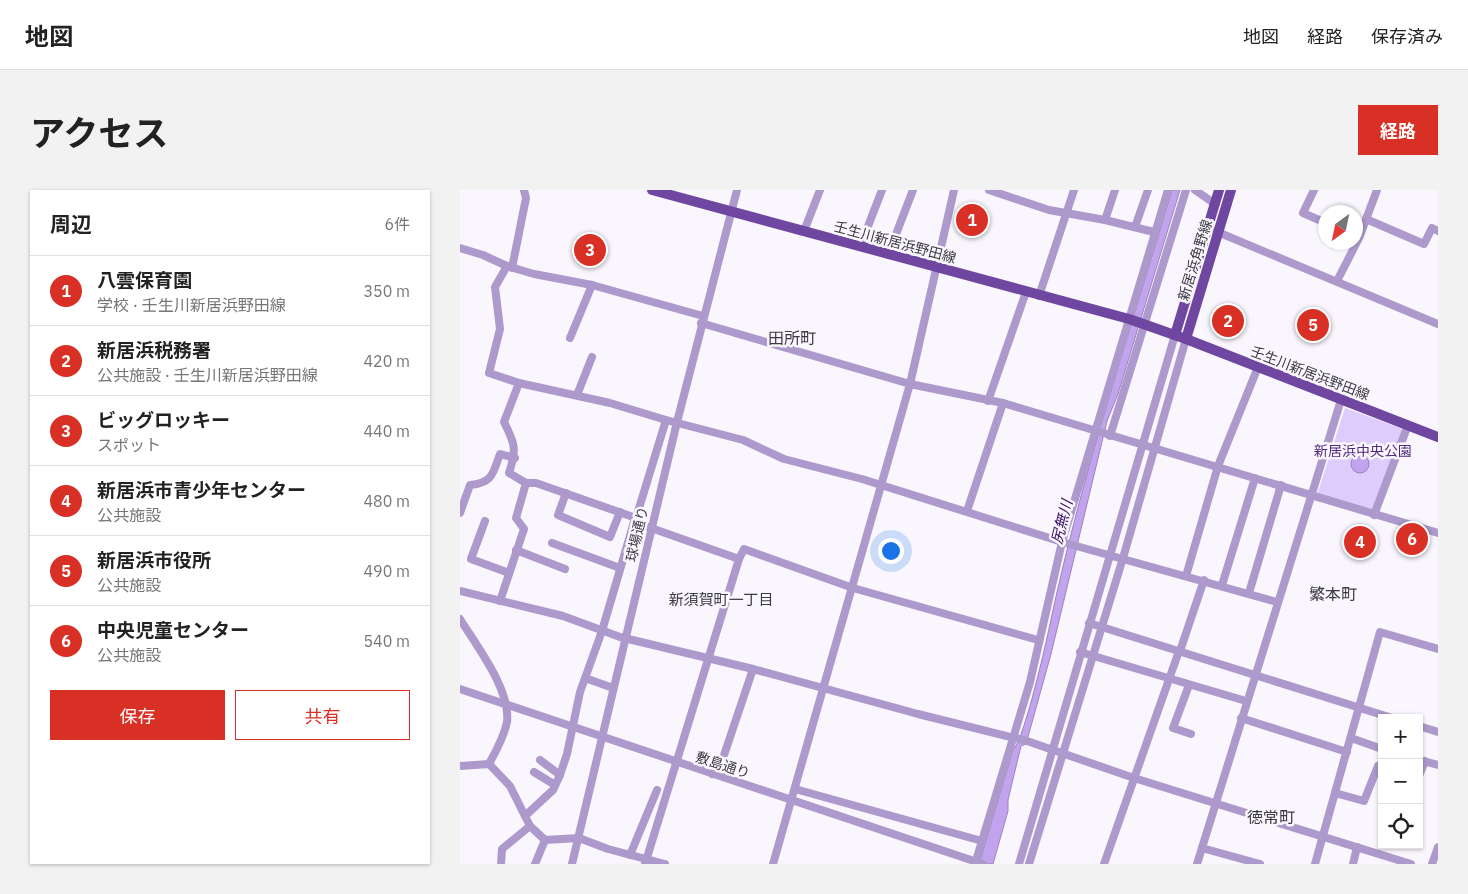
<!DOCTYPE html>
<html lang="ja">
<head>
<meta charset="utf-8">
<style>
  body { margin:0; font-family:"IBM Plex Sans","Noto Sans JP",sans-serif; background:#f2f2f2; color:#222 }
  .controls { position:absolute; right:15px; bottom:15px; display:grid; overflow:hidden; border-radius:0px; box-shadow:0 1px 4px #0004 }
  .controls button { width:45px; height:45px; display:grid; place-items:center; padding:0; border:0; border-bottom:1px solid #e0e0e0; background:#fff; color:#222; font:25px sans-serif }
  .compass { position:absolute; left:858px; top:15px; width:45px; height:45px; border-radius:50%; background:#fff; box-shadow:0 1px 4px #0004; rotate:213deg }
  .you { position:absolute; left:430px; top:360px; width:18px; height:18px; margin:-12px; border:4px solid #fff; border-radius:50%; background:#1a73e8; box-shadow:0 0 0 8px #1a73e833 }
  .badge { display:grid; place-items:center; width:32px; height:32px; border-radius:50%; background:#d93025; color:#fff; font-size:16px; font-weight:700 }
  .pin { position:absolute; translate:-50% -50%; border:2px solid #fff; box-shadow:0 1px 5px #0006 }
  .list { margin:0; padding:0; list-style:none }
  h2 { display:flex; justify-content:space-between; align-items:center; height:65px; margin:0; padding:0 20px; font-size:21px }
  h2 small { font-size:16px; font-weight:400; color:#767676 }
  .list li { display:grid; grid-template-columns:32px 1fr auto; gap:15px; align-items:center; box-sizing:border-box; height:70px; padding:0 20px; border-top:1px solid #e0e0e0 }
  .list b { display:block; font-size:19px; white-space:nowrap }
  .list p { margin:0; font-size:16px; white-space:nowrap; color:#767676 }
  .list em { font-size:16px; font-style:normal; color:#767676 }
  .actions { display:flex; gap:10px; padding:15px 20px }
  .actions a { flex:1; padding:11px 0; border:1px solid #d93025; border-radius:0px; text-align:center; font-size:18px; color:#d93025 }
  .actions .main { background:#d93025; color:#fff }
  .icon { flex:none; width:28px; height:28px; fill:none; stroke:currentColor; stroke-width:2; stroke-linecap:round; stroke-linejoin:round }
  .map { position:relative; flex:none; width:978px; height:674px; overflow:hidden; border-radius:0px }
  header { display:flex; align-items:center; gap:30px; box-sizing:border-box; height:70px; padding:0 25px; background:#fff; border-bottom:1px solid #e0e0e0 }
  header strong { font-size:24px }
  nav { display:flex; gap:28px; margin-inline-start:auto; font-size:18px }
  .intro { display:flex; align-items:center; justify-content:space-between; box-sizing:border-box; height:120px; padding:0 30px }
  h1 { margin:0; font-size:35px }
  .button { padding:12px 22px; border-radius:0px; background:#d93025; color:#fff; font-size:18px; font-weight:700 }
  main { display:flex; gap:30px; padding:0 30px }
  aside { flex:1; background:#fff; border-radius:0px; box-shadow:0 1px 4px #0004 }
  .map>svg:first-child { display:block }
</style>
</head>
<body>
<header>
<strong>地図</strong>
<nav><a>地図</a><a>経路</a><a>保存済み</a></nav>
</header>
<div class="intro"><h1>アクセス</h1><a class="button">経路</a></div>
<main>
<aside>
<h2>周辺<small>6件</small></h2>
<ul class="list">
<li><span class="badge">1</span><div><b>八雲保育園</b><p>学校 · 壬生川新居浜野田線</p></div><em>350 m</em></li>
<li><span class="badge">2</span><div><b>新居浜税務署</b><p>公共施設 · 壬生川新居浜野田線</p></div><em>420 m</em></li>
<li><span class="badge">3</span><div><b>ビッグロッキー</b><p>スポット</p></div><em>440 m</em></li>
<li><span class="badge">4</span><div><b>新居浜市青少年センター</b><p>公共施設</p></div><em>480 m</em></li>
<li><span class="badge">5</span><div><b>新居浜市役所</b><p>公共施設</p></div><em>490 m</em></li>
<li><span class="badge">6</span><div><b>中央児童センター</b><p>公共施設</p></div><em>540 m</em></li>
</ul>
<div class="actions"><a class="main">保存</a><a>共有</a></div>
</aside>
<div class="map">
<svg width="978" height="674" viewBox="0 0 978 674">
  <rect width="100%" height="100%" fill="#f9f7fd"/>
  <polygon fill="#deccfd" points="885,218 940,238 943,241 912,321 859,306 858,302"/>
  <g fill="#c2a4ee" stroke="#9a84bb">
    <path d="M712,0H720L658,204L647,231L591,464L566,554L561,556L548,610V621L533,674H519L553,560C564,550 586,454 590,434C621,287 669,144 712,0Z"/>
    <circle cx="900" cy="274" r="9"/>
  </g>
  <g fill="none" stroke-linecap="round" stroke-linejoin="round">
    <g stroke="#ad99cb" stroke-width="8">
      <polyline points="529,0 589,20 645,30 694,42"/>
      <polyline points="735,0 755,14"/>
      <polyline points="854,0 843,23 866,33"/>
      <polyline points="906,29 964,54 972,38 978,41"/>
      <polyline points="645,30 655,0"/>
      <polyline points="675,37 688,0"/>
      <polyline points="748,38 978,134"/>
      <polyline points="344,41 360,0"/>
      <polyline points="400,57 422,0"/>
      <path d="M0,58L23,65L47,76L35,97L40,139L29,183L59,193L44,232C55,254 57,259 49,283L66,293L56,328L64,339L40,411"/>
      <polyline points="428,65 453,0"/>
      <polyline points="47,76 74,84 132,95 243,126"/>
      <polyline points="52,78 66,8 64,0"/>
      <polyline points="877,91 899,48 917,0"/>
      <polyline points="579,106 614,0"/>
      <polyline points="241,133 450,194 543,213 978,343"/>
      <polyline points="110,148 132,95"/>
      <polyline points="59,193 150,213 206,230"/>
      <polyline points="117,205 132,167"/>
      <polyline points="528,211 566,102"/>
      <polyline points="650,246 726,0"/>
      <polyline points="66,293 76,293 176,328 206,230 283,250 324,269 402,289 602,352 817,412"/>
      <polyline points="106,303 98,325 150,347 160,322"/>
      <polyline points="507,321 543,213"/>
      <path d="M0,323L10,295C33,293 33,283 40,264L55,268"/>
      <polyline points="914,325 948,235"/>
      <polyline points="176,328 174,332 279,369 284,359 393,398 578,450"/>
      <polyline points="25,331 11,369 49,383"/>
      <polyline points="92,353 160,378"/>
      <polyline points="56,360 105,379"/>
      <polyline points="726,386 758,276 798,177"/>
      <polyline points="762,395 795,288"/>
      <polyline points="0,401 103,426 160,447 293,479 458,524 567,551 674,588 951,674"/>
      <polyline points="789,403 821,295"/>
      <path d="M0,429C16,455 51,500 47,532C44,547 36,561 29,574"/>
      <polyline points="629,433 932,528"/>
      <polyline points="720,461 744,390"/>
      <polyline points="620,462 786,511"/>
      <polyline points="125,488 153,498"/>
      <polyline points="729,495 713,538 731,544"/>
      <polyline points="0,499 523,674"/>
      <polyline points="781,528 887,562"/>
      <polyline points="959,536 978,542"/>
      <polyline points="891,548 922,559"/>
      <polyline points="959,570 978,575"/>
      <polyline points="0,576 29,574 50,596 70,636 85,650 119,648 148,659 205,674"/>
      <polyline points="74,582 95,595"/>
      <polyline points="252,584 257,573 261,574 293,479"/>
      <polyline points="100,585 107,564 120,502 142,441 174,332"/>
      <polyline points="959,586 965,571"/>
      <polyline points="335,599 522,651"/>
      <polyline points="875,603 904,611 918,576"/>
      <polyline points="65,626 93,600 100,585 80,570"/>
      <polyline points="742,658 800,674"/>
      <polyline points="170,665 197,600"/>
      <polyline points="516,671 570,492 602,352 708,0"/>
      <polyline points="41,674 42,659 70,636"/>
      <polyline points="75,674 85,650"/>
      <polyline points="112,674 217,232 277,0"/>
      <polyline points="185,674 279,369"/>
      <polyline points="313,674 450,194 494,0"/>
      <polyline points="559,674 715,145"/>
      <polyline points="569,674 663,368 726,149"/>
      <polyline points="644,674 719,461"/>
      <polyline points="737,674 881,210"/>
      <polyline points="855,674 920,442 978,459"/>
      <polyline points="893,674 897,657"/>
      <polyline points="972,674 978,657"/>
    </g>
    <g stroke="#6f46a0" stroke-width="10">
      <polyline points="192,0 669,129 726,149 978,247"/>
      <polyline points="715,145 759,0"/>
      <polyline points="726,149 771,0"/>
    </g>
  </g>
  <g text-anchor="middle" stroke-width="5" stroke-linejoin="round" paint-order="stroke">
    <g font-size="14" fill="#3e3a45" stroke="#f9f7fd">
      <text transform="translate(435 52) rotate(15)" y="5">壬生川新居浜野田線</text>
      <text transform="translate(735 70) rotate(-73)" y="5">新居浜角野線</text>
      <text transform="translate(850 183) rotate(21)" y="5">壬生川新居浜野田線</text>
      <text transform="translate(177 344) rotate(-77)" y="5">球場通り</text>
      <text transform="translate(263 575) rotate(18)" y="5">敷島通り</text>
    </g>
    <g font-size="14" fill="#52297e" stroke="#f9f7fd">
      <text x="903" y="266">新居浜中央公園</text>
    </g>
    <g font-size="15" font-style="italic" fill="#3e1167" stroke="#f9f7fd">
      <text transform="translate(602 332) rotate(-76)" y="5">尻無川</text>
    </g>
    <g font-size="15" fill="#3e3a45" stroke="#f9f7fd">
      <text x="261" y="415">新須賀町一丁目</text>
    </g>
    <g font-size="16" fill="#3e3a45" stroke="#f9f7fd">
      <text x="332" y="154">田所町</text>
      <text x="873" y="410">繁本町</text>
      <text x="811" y="633">徳常町</text>
    </g>
  </g>
</svg>
<div class="controls">
<button>+</button>
<button>−</button>
<button><svg class="icon" aria-label="locate" viewBox="0 0 24 24"><circle cx="12" cy="12" r="6"/><path d="M12 2v4M12 18v4M2 12h4M18 12h4"/></svg></button>
</div>
<svg class="compass" viewBox="-18 -18 36 36"><path d="M0-13l5 13h-10z" fill="#e53935"/><path d="M0 13l5-13h-10z" fill="#767676"/></svg>
<div class="you"></div>
<div class="pin badge" style="left:512px;top:30px">1</div>
<div class="pin badge" style="left:768px;top:131px">2</div>
<div class="pin badge" style="left:130px;top:60px">3</div>
<div class="pin badge" style="left:900px;top:352px">4</div>
<div class="pin badge" style="left:853px;top:135px">5</div>
<div class="pin badge" style="left:952px;top:349px">6</div>
</div>
</main>
</body>
</html>
